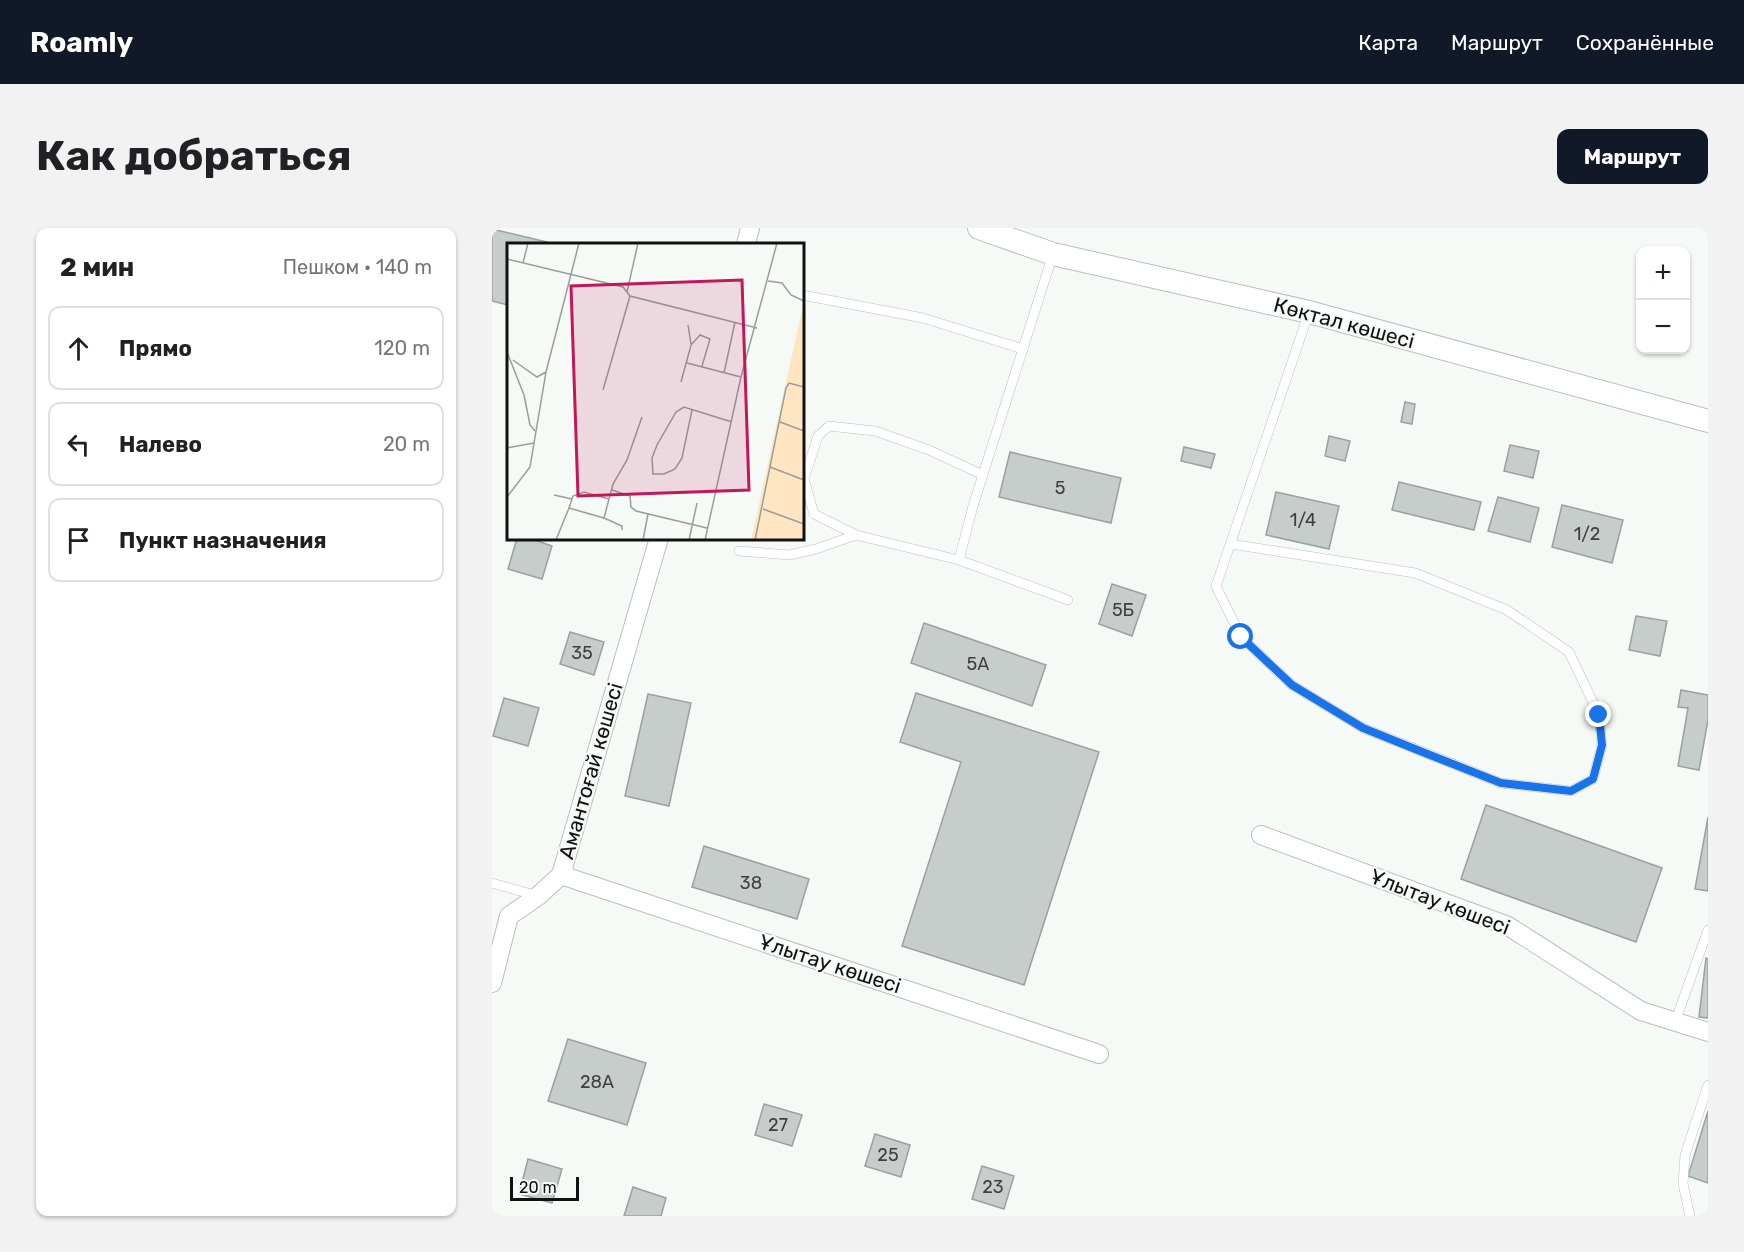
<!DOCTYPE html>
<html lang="ru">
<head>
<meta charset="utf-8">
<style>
  body { margin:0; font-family:Rubik,sans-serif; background:#f2f2f2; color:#202124 }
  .controls { position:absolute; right:18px; top:18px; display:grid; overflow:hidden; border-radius:12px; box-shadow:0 2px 4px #0004 }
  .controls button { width:54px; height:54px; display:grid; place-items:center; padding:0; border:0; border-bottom:2px solid #e0e0e0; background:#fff; color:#202124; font:30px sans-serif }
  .scale { position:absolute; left:18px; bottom:15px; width:69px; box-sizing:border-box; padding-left:6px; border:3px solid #101211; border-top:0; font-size:16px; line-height:21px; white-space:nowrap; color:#101211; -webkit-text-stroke:4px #f6faf6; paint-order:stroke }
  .stop { position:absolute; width:18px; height:18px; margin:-14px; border:4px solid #1a73e8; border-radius:50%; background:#fff }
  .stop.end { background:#1a73e8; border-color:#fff; box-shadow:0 2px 6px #0008 }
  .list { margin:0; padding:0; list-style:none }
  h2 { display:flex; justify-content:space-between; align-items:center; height:78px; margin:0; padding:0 24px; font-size:26px }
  h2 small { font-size:20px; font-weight:400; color:#757577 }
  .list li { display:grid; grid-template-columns:39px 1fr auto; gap:18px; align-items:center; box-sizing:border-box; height:84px; margin:0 12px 12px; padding:0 12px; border:2px solid #e0e0e0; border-radius:12px }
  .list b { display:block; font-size:22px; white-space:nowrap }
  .list em { font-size:20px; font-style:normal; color:#757577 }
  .icon { flex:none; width:33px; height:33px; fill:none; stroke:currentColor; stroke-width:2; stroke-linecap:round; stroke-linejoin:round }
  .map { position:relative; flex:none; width:1216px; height:988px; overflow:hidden; border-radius:12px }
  header { display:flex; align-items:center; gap:36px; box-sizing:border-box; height:84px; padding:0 30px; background:#111827; color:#fff }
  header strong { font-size:28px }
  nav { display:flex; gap:33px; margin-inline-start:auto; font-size:21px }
  .intro { display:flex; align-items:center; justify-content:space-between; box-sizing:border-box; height:144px; padding:0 36px }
  h1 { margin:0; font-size:42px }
  .button { padding:15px 27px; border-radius:12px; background:#111827; color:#fff; font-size:21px; font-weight:700 }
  main { display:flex; gap:36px; padding:0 36px }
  aside { flex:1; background:#fff; border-radius:12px; box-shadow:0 2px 4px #0004 }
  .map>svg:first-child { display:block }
</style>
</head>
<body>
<header>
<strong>Roamly</strong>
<nav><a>Карта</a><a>Маршрут</a><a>Сохранённые</a></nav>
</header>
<div class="intro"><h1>Как добраться</h1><a class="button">Маршрут</a></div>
<main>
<aside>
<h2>2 мин<small>Пешком · 140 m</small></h2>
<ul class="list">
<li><svg class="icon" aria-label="ahead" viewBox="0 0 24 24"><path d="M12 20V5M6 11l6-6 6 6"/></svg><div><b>Прямо</b></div><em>120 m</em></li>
<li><svg class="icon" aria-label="left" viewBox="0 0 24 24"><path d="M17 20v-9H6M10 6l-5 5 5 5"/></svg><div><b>Налево</b></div><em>20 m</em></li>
<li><svg class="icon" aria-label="arrive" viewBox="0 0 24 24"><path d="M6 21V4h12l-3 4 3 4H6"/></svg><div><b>Пункт назначения</b></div></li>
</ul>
</aside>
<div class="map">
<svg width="1216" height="988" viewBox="0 0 1216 988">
  <rect width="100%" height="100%" fill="#f6faf6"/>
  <g fill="#c7cdcb" stroke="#9ba19f" stroke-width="1.5">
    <polygon points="0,1 55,14 54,16 16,16 16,77 0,73"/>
    <polygon points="913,174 923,176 920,196 909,194"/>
    <polygon points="837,208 858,213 853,233 833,228"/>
    <polygon points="1018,217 1047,223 1041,250 1012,243"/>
    <polygon points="692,219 723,226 719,240 689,233"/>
    <polygon points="518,224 629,250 619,295 507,269"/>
    <polygon points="907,254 989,274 982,302 900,282"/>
    <polygon points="784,264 847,278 837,321 774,307"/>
    <polygon points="1006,269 1047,280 1038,314 996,303"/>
    <polygon points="1070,277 1131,292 1120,335 1060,319"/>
    <polygon points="25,310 37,310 60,318 50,351 16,341"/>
    <polygon points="620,356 654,367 640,408 607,396"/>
    <polygon points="1144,388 1175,393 1168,428 1137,422"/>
    <polygon points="432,395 554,437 540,478 419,435"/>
    <polygon points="78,404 112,414 102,447 68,436"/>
    <polygon points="1189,462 1216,467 1216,492 1207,542 1186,538 1196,480 1186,479"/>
    <polygon points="424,465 607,524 532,757 410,718 469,534 408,514"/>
    <polygon points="156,466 199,475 177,578 133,568"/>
    <polygon points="12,470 47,480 36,518 1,508"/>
    <polygon points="994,577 1170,640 1144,714 969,651"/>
    <polygon points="1216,589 1216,663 1203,661"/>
    <polygon points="212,618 317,651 305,691 200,659"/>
    <polygon points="1214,730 1216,731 1216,790 1207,789"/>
    <polygon points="76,811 154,835 135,897 56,873"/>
    <polygon points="272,876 310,887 300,918 263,907"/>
    <polygon points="1216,883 1216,955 1196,948"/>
    <polygon points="383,906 418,917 409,949 373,938"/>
    <polygon points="36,931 70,941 60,975 27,966"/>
    <polygon points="490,938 522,948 512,981 480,971"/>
    <polygon points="141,959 174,970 169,988 132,988"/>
  </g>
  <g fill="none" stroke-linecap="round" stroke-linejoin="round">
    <defs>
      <g id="service">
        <polyline points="310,67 431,90 531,121"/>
        <polyline points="491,247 437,222 383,203 337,198 326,208 312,251 322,286 364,307 467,332 576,372"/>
        <polyline points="739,316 923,345 1015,382 1077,424 1107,487 1110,517 1101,551 1079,563 1009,555 871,500 800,457 749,409 724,358 817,84"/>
        <polyline points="247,323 297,327 324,321 364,307"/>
        <polyline points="467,332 481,278 561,26"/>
        <polyline points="0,655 46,668"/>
        <polyline points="1183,794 1216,702"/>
        <polyline points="1198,988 1191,956 1193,927 1216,857"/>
      </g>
      <g id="minor">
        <polyline points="254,16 258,0"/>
        <polyline points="769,607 1016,698 1149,783 1216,804"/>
        <polyline points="69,647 607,826"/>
        <polyline points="0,755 17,688 46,668 69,647 167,310"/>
      </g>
      <polyline id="tertiary" points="487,0 561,26 817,84 1216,193"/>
    </defs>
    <use href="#service" stroke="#bbbfbb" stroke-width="10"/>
    <use href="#minor" stroke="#bbbfbb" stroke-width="20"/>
    <use href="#tertiary" stroke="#bbbfbb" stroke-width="24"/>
    <use href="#service" stroke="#fff" stroke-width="9"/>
    <use href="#minor" stroke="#fff" stroke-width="18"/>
    <use href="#tertiary" stroke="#fff" stroke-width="22"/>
  </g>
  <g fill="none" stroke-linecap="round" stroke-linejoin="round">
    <polyline stroke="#1a73e8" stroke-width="8" points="749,409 800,457 871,500 933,525 1009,555 1079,563 1101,551 1110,517 1107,487"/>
  </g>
  <g text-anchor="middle" stroke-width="4.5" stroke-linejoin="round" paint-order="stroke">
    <g font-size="18" fill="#3e4140">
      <text x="568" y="266">5</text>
      <text x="811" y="298">1/4</text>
      <text x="1095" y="312">1/2</text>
      <text x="631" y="388">5Б</text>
      <text x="90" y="431">35</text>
      <text x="486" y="442">5А</text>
      <text x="259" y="661">38</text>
      <text x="105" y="860">28А</text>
      <text x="286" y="903">27</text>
      <text x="396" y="933">25</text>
      <text x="501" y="965">23</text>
    </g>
    <g font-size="21" fill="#101211" stroke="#f6faf6">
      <text transform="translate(852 95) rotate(15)" y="7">Көктал көшесі</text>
      <text transform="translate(99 543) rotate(-74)" y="7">Амантоғай көшесі</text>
      <text transform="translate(948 674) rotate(21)" y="7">Ұлытау көшесі</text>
      <text transform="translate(338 736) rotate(18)" y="7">Ұлытау көшесі</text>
    </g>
  </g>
  <g transform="translate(15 15)">
    <rect width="297" height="297" fill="#f6faf6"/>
    <path d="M296,62L297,297H244Z" fill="#ffe5c1"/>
    <path fill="none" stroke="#9a9d9a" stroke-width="1.5" d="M0,16L116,44L123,53L250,85M16,20L21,0M261,38L275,40L284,52L297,58M120,49L131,0M181,82L184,101M0,109L17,152L23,182L28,188M6,117L30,134L39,129M180,120L234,134M217,130L228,79M174,139L184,102L193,92L203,96L195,123M96,147L123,53M185,167L175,215L168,226L157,231H146L145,215L150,202L169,169L177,164L225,179M273,179L297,188M0,205L27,200M263,224L297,237M105,247L123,253L124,264L129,268L200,285M47,252L65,256M0,254L23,224L39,129L72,0M62,265L66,253L77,249L102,256M256,266L297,281M97,275L115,283V287M49,297L62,265L97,275L106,241L120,217L135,174M136,297L141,271M182,297L190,260M198,297L234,134L270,0M248,297L279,145L282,140L297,144"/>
    <path fill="#c2185b" fill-opacity="0.15" stroke="#c2185b" stroke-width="3" d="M235,37L242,247L71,253L64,43Z"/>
    <rect width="297" height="297" fill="none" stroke="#101211" stroke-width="3"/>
  </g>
</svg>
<div class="controls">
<button>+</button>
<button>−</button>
</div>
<div class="scale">20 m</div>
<div class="stop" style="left:749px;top:409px"></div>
<div class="stop end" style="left:1107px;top:487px"></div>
</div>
</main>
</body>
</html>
